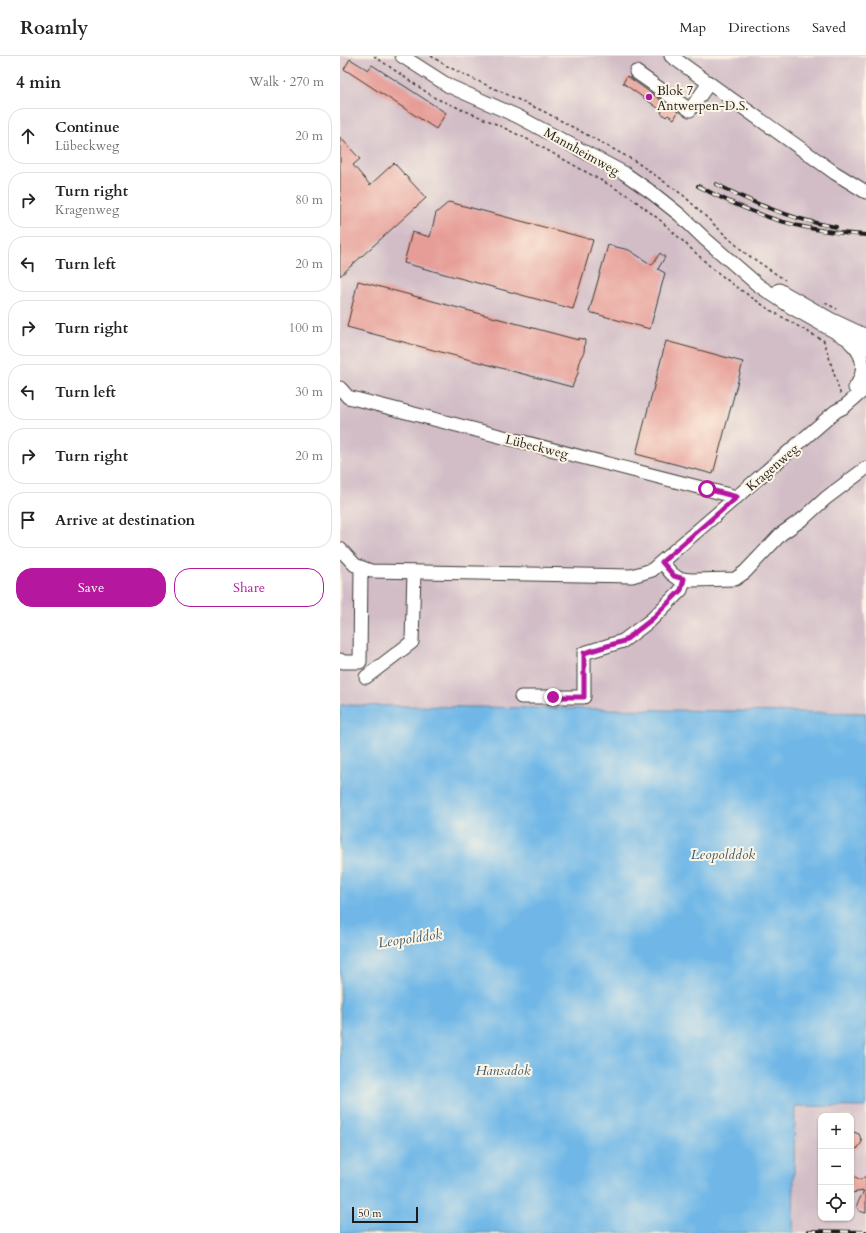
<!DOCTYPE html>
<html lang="en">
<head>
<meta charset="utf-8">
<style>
  body { margin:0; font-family:Cardo,serif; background:#f6f6f6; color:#222 }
  .controls { position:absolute; right:12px; bottom:12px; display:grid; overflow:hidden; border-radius:8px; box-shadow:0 1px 3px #0004 }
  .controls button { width:36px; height:36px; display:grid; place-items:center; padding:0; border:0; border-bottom:1px solid #e0e0e0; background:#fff; color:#222; font:20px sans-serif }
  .scale { position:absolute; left:12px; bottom:10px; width:66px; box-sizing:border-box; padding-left:4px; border:2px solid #1c1c1c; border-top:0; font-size:11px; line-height:14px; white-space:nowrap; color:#1c1c1c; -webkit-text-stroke:3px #fcf5e5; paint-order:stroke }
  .stop { position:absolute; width:12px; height:12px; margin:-9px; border:3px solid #b5179e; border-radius:50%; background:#fff }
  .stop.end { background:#b5179e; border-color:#fff; box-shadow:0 1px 4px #0008 }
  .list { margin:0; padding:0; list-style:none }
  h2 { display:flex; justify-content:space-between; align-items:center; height:52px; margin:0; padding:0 16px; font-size:17px }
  h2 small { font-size:13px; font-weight:400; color:#767676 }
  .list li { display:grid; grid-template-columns:26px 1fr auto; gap:12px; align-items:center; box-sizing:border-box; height:56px; margin:0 8px 8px; padding:0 8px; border:1px solid #e0e0e0; border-radius:16px }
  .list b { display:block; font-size:15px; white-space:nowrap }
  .list p { margin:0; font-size:13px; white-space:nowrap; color:#767676 }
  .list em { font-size:13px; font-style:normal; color:#767676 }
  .actions { display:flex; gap:8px; padding:12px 16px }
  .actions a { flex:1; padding:9px 0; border:1px solid #b5179e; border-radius:16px; text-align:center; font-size:14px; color:#b5179e }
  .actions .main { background:#b5179e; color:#fff }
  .icon { flex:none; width:22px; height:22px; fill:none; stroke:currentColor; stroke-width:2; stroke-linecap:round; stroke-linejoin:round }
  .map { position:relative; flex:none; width:526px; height:1177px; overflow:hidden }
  header { display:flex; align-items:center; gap:24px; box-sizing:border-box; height:56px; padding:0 20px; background:#fff; border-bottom:1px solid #e0e0e0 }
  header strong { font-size:19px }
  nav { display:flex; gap:22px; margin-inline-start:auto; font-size:14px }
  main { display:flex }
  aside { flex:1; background:#fff }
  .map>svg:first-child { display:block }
</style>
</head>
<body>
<header>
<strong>Roamly</strong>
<nav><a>Map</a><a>Directions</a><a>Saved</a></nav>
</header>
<main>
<aside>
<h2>4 min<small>Walk · 270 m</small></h2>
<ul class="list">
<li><svg class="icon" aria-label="ahead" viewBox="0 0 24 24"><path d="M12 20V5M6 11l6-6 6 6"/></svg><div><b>Continue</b><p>Lübeckweg</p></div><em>20 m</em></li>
<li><svg class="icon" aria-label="right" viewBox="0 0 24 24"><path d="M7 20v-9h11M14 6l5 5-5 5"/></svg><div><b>Turn right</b><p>Kragenweg</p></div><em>80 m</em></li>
<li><svg class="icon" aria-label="left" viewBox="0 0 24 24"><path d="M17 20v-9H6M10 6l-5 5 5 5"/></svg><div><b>Turn left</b></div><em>20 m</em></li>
<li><svg class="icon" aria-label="right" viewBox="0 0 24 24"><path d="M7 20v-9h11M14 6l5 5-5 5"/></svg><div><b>Turn right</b></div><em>100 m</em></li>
<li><svg class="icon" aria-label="left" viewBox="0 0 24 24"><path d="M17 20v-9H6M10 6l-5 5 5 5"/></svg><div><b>Turn left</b></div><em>30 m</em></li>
<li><svg class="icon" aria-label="right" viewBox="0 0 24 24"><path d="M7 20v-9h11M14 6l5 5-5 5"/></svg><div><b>Turn right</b></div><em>20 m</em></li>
<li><svg class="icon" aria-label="arrive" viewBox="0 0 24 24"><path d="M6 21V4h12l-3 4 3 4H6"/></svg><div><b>Arrive at destination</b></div></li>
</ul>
<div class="actions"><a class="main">Save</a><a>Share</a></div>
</aside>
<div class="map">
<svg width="526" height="1177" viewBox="0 0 526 1177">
  <rect width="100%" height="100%" fill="#fcf5e5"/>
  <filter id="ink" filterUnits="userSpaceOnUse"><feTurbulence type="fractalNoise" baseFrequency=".025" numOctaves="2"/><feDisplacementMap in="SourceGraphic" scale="8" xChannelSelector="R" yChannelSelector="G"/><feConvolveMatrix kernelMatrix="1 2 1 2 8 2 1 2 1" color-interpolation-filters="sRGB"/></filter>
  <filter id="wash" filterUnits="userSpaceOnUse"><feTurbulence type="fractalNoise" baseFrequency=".012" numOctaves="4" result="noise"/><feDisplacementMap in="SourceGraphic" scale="16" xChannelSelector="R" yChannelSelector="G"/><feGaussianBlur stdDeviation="0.9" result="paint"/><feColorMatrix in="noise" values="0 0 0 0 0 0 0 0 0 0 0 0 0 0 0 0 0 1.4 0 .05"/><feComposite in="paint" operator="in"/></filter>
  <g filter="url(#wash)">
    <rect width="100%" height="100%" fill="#e9e2bf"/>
    <g fill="#d2bdc7" fill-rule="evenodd">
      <polygon points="0,0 526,0 526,657 0,649"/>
      <path d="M455,1050L526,1051V1177H453ZM481,1060H511V1162H481Z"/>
    </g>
    <polygon fill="#70b7e7" stroke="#466a82" points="0,649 526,657 526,1051 455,1050 453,1177 0,1177"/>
    <g id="blocks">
      <g fill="#e69d97">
        <polygon points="10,3 28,14 32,9 106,57 96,73 4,13"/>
        <polygon points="287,20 338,56 334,63 328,59 326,61 321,57 322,55 283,27"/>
        <polygon points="0,81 20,103 13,109 30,129 54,107 86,142 0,220"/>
        <polygon points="109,146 253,184 233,253 64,207 72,176 90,181 96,157"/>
        <polygon points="268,189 289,194 312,209 320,197 325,201 318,213 325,217 310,273 249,256"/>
        <polygon points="18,225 238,284 239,282 245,284 244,296 240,303 238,317 232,331 7,271"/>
        <polygon points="326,285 403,306 373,418 296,398"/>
        <polygon points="511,1075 519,1078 522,1086 518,1092 511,1094"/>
        <polygon points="511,1118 520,1124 526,1120 526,1157 519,1155 517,1151 517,1148 524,1135 511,1137"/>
      </g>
    </g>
  </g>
  <g filter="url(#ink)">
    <use href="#blocks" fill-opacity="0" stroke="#3b3a34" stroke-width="1"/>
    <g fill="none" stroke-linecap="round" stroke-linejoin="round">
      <defs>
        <g id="minor">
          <polyline points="62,0 109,30 177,60 284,117 311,136 340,159 365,183 418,229 451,251 508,283 526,292"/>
          <polyline points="331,0 495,117 526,136"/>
          <polyline points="296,16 350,54 369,27"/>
          <polyline points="439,234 490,263 526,280"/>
          <path d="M510,286C526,300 526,316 515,332"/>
          <polyline points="0,332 8,341 397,441"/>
          <polyline points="0,493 15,509 31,515 292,520 312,514 496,355 504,351 526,332"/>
          <polyline points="322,506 331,517 339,523 352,524 395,523 405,516 441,478 464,462 486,442 526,412"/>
          <polyline points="0,604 3,606 20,606 21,512"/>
          <polyline points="26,621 72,586 74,516"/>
          <polyline points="181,641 244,641 244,597 283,585 311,564 341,534 344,523"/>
        </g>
      </defs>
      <use href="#minor" stroke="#3b3a34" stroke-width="15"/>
      <g stroke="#3b3a34" stroke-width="1.5" stroke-dasharray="3 3" stroke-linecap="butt">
        <polyline points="34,0 95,42 154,67 189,84 289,140 320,164 372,212 395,230 430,254 484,285 501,340"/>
        <polyline points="91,0 107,10 127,20 205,56 295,105 343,139 383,177 405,197 445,224"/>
        <polyline points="485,247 497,253"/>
      </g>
      <use href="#minor" stroke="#fff" stroke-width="13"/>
      <defs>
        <g id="rail">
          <path d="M376,128C414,148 453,164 496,171"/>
          <path d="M358,130C414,160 462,176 526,179"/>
          <polyline points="469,1175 526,1176"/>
        </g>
      </defs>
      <use href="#rail" stroke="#1c1c1c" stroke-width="4"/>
      <use href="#rail" stroke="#fcf5e5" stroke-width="2.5" stroke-dasharray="8" stroke-linecap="butt"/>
    </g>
  </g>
  <g fill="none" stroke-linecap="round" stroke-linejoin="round" filter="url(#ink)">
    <polyline stroke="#b5179e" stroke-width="5" points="213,641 244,641 244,597 284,585 311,564 341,534 344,523 334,520 322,506 397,441 367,433"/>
  </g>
  <circle fill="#b5179e" stroke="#fcf5e5" stroke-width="1.5" cx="309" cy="41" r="4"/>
  <g text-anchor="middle" stroke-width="4" stroke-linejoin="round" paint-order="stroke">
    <g font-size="13" fill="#1c1c1c" stroke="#fcf5e5" text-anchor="start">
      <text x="317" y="39">Blok 7<tspan x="317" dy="15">Antwerpen-D.S.</tspan></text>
    </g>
    <g font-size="13" fill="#1c1c1c" stroke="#fcf5e5">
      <text transform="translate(242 95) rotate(29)" y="5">Mannheimweg</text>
      <text transform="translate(197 390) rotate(14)" y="5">Lübeckweg</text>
      <text transform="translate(432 411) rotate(-41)" y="5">Kragenweg</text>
    </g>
    <g font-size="14" font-style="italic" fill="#3e5a6d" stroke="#fcf5e5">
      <text x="383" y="803">Leopolddok</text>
      <text transform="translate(70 882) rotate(-8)" y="5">Leopolddok</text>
      <text x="163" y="1019">Hansadok</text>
    </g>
  </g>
</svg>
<div class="controls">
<button>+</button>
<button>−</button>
<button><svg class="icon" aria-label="locate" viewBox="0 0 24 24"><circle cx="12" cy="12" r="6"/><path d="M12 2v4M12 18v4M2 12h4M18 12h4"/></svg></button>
</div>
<div class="scale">50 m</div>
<div class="stop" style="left:367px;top:433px"></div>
<div class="stop end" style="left:213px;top:641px"></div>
</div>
</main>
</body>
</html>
